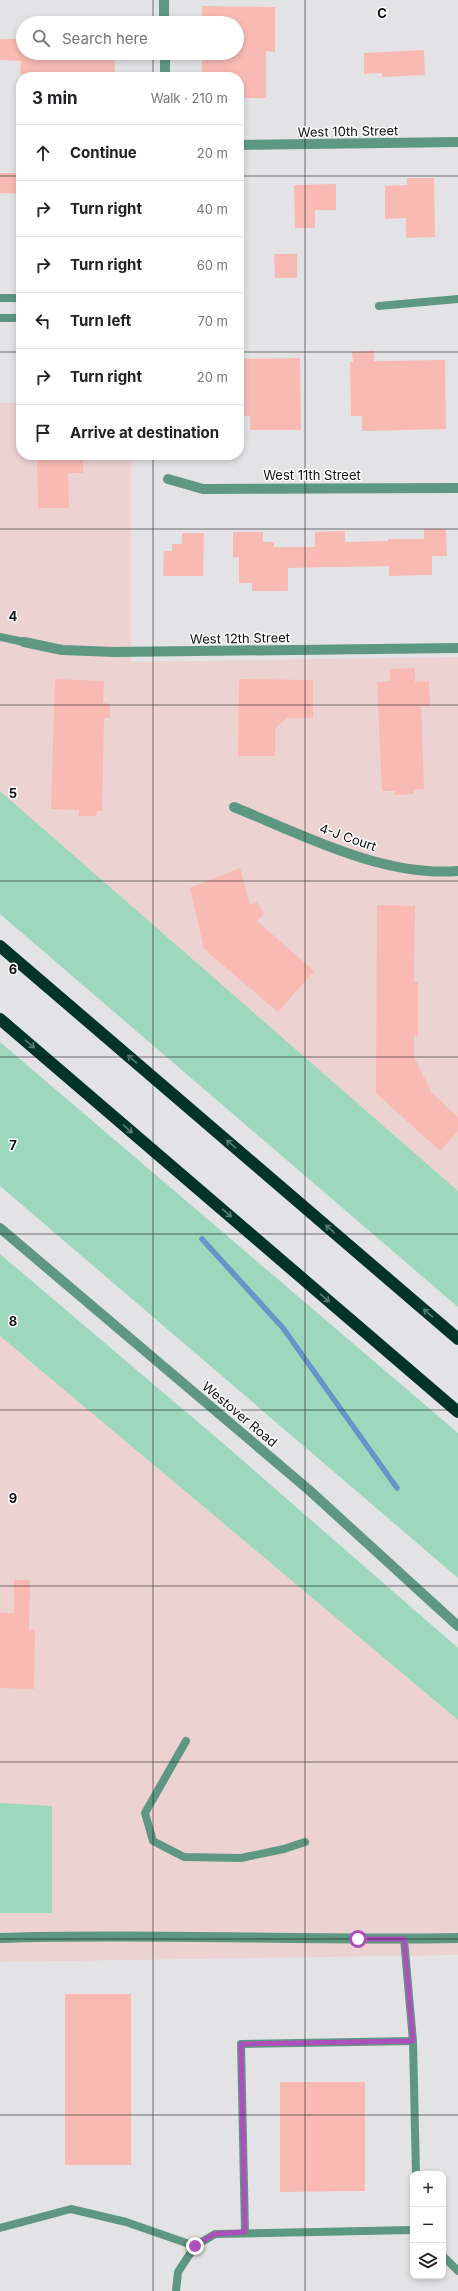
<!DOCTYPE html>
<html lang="en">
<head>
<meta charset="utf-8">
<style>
  body { margin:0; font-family:Inter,sans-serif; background:#f2f2f2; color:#202124 }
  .controls { position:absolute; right:12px; bottom:12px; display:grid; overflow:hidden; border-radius:8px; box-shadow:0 2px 6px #0003 }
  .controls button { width:36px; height:36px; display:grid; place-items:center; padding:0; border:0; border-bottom:1px solid #e0e0e0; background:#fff; color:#202124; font:20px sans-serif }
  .stop { position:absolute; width:12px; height:12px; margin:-9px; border:3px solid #ad50bb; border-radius:50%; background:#fff }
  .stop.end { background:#ad50bb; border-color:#fff; box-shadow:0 1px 4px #0008 }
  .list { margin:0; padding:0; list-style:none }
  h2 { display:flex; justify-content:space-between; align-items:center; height:52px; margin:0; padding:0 16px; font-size:17px }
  h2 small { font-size:13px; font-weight:400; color:#757577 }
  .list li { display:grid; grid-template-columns:26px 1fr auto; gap:12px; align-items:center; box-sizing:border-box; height:56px; padding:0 16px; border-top:1px solid #e0e0e0 }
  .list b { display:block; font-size:15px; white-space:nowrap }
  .list em { font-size:13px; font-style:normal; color:#757577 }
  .icon { flex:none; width:22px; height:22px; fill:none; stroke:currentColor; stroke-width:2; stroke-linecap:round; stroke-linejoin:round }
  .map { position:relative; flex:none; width:458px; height:2291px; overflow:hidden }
  .search { position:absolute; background:#fff; box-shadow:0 2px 6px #0003; left:16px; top:16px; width:228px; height:44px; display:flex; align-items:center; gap:10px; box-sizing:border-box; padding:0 14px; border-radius:22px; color:#757577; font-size:15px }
  .panel { position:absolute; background:#fff; box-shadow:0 2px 6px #0003; left:16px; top:72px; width:228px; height:388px; border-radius:16px }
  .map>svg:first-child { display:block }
</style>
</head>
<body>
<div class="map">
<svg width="458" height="2291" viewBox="0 0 458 2291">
  <rect width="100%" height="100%" fill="#e3e3e5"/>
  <g fill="#edd2d2">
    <polygon points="0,403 21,403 21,455 131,455 131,662 458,657 458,1191 0,791"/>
    <polygon points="0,1336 458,1720 458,1955 0,1962"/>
  </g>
  <g fill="#9dd7bc">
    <polygon points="0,791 458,1191 458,1307 0,914"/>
    <polygon points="0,1042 458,1433 458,1578 0,1186"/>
    <polygon points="0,1254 225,1445 458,1648 458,1720 0,1336"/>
    <polygon points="0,1803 52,1806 52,1913 0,1913"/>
  </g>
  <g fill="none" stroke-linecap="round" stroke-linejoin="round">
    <polyline stroke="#6695c8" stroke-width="5.5" points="202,1239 283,1328 397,1488"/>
  </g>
  <g fill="#f9bab3">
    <polygon points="202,6 275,7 275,52 266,51 266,98 239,98 239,77 202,77 202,53 237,53 237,23 202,23"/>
    <polygon points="0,39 23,39 23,53 114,53 115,77 81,77 81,74 20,74 21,61 0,60"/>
    <polygon points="424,50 425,75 382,77 382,73 364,74 364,53"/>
    <polygon points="0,173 21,173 21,194 0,193"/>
    <polygon points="407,178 434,178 435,237 406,238 406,218 385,219 385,186 407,185"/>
    <polygon points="336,184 336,210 315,210 315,228 295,228 294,185"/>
    <polygon points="274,254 297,254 297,278 275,278"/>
    <polygon points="374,351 374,361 445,360 446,429 362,431 362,416 351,416 350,362 353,362 352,352"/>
    <polygon points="300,358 301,430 250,430 250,416 239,416 239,359"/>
    <polygon points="37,455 83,455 83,473 68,473 69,508 38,508"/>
    <polygon points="424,529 446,529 447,556 432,556 432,575 389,576 389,566 288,568 288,591 252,591 252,583 239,583 239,557 233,558 233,532 263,532 263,542 274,542 274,547 315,547 315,532 345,531 345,542 388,541 388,539 424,539"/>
    <polygon points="182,533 204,533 203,576 163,576 164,551 172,551 172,544 182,544"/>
    <polygon points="415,668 415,682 429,681 430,706 421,706 424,789 414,790 414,794 395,795 395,791 382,791 377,682 390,681 390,669"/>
    <polygon points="55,679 104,681 103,703 110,704 110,718 104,718 102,811 97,811 96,816 79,816 79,810 51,809"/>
    <polygon points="239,679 313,680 313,718 287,718 275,729 275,756 238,756"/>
    <polygon points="240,868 250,905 257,902 264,914 257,921 314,971 278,1012 204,949 190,888"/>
    <polygon points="377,905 415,906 414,982 418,982 418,1036 414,1036 414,1057 432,1093 458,1117 458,1131 440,1151 376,1093"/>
    <polygon points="14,1580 30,1580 29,1630 35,1630 34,1689 0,1688 0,1613 14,1613"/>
    <rect x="65" y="1994" width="66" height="171"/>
    <polygon points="280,2082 365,2082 365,2191 280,2192"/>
  </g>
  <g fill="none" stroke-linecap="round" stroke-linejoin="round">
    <g stroke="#5f9882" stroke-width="8">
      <polyline points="0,298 21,298"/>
      <polyline points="379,306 458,299"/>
      <polyline points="0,318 21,318"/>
      <polyline points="0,637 24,642"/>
      <polyline points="186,1741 145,1813 153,1841 184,1857 241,1858 284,1849 305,1842"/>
      <polyline points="404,1939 413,2041 416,2174"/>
      <polyline points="0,2228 71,2209 126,2222 195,2246"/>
      <polyline points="245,2232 241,2044 413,2041"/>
      <polyline points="443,2256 458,2271"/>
      <polyline points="176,2291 178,2272 195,2246 215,2234 413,2230"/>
    </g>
    <g stroke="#5f9882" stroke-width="10">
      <polyline points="164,0 164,23"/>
      <polyline points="165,53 165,77"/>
      <polyline points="239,145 458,142"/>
      <polyline points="168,479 203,489 458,488"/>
      <polyline points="24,642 62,650 115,652 458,648"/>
      <path d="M234,807C303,835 382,877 458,871"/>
      <path d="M0,1938C153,1933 305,1941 458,1938"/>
    </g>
    <polyline stroke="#5f9882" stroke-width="10" points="0,1228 309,1490 458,1626"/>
    <g stroke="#003425" stroke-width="12">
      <polyline points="0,946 458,1339"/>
      <polyline points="0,1019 458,1412"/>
    </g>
  </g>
  <defs><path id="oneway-shaft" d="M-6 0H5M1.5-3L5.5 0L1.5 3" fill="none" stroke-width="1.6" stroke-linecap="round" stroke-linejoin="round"/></defs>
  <g stroke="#597b71">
    <use href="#oneway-shaft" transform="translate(30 1044) rotate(41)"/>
    <use href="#oneway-shaft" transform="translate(132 1059) rotate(-139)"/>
    <use href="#oneway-shaft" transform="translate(128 1129) rotate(41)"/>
    <use href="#oneway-shaft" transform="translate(231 1144) rotate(-139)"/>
    <use href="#oneway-shaft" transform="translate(227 1213) rotate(41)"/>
    <use href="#oneway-shaft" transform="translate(330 1229) rotate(-139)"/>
    <use href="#oneway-shaft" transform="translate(325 1298) rotate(41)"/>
    <use href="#oneway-shaft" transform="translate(428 1313) rotate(-139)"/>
  </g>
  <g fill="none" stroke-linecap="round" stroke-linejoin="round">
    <polyline stroke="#ad50bb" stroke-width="5" points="195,2246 214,2234 245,2232 241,2044 413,2041 404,1939 358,1939"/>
  </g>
  <path fill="none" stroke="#101011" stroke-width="1" stroke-opacity="0.55" d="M153,0V23M305,0V2291M153,53V77M0,176H21M239,176H458M0,352H21M239,352H458M153,455V2291M0,529H458M0,705H458M0,881H458M0,1057H458M0,1234H458M0,1410H458M0,1586H458M0,1762H458M0,1939H458M0,2115H458"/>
  <g text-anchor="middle" stroke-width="3" stroke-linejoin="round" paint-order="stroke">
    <g font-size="13" fill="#101011" stroke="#fff">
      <text transform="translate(348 131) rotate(-1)" y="5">West 10th Street</text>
      <text x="312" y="480">West 11th Street</text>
      <text transform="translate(240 638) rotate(-1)" y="5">West 12th Street</text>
      <text transform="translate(348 837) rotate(19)" y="5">4-J Court</text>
      <text transform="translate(240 1414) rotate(40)" y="5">Westover Road</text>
    </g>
  </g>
  <g font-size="13" text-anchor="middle" font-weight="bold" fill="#101011" stroke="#fff" stroke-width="3" stroke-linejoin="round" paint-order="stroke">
    <text x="382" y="18">C</text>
    <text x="13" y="621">4</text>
    <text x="13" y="798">5</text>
    <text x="13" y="974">6</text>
    <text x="13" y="1150">7</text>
    <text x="13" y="1326">8</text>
    <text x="13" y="1503">9</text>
  </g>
</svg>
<div class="controls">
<button>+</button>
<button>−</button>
<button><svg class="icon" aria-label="layers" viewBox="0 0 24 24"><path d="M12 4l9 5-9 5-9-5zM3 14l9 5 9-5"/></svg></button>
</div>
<div class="stop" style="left:358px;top:1939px"></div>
<div class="stop end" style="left:195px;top:2246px"></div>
<div class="search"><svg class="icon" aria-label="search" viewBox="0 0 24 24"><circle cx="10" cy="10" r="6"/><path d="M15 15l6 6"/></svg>Search here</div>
<section class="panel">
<h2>3 min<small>Walk · 210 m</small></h2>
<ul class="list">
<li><svg class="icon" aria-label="ahead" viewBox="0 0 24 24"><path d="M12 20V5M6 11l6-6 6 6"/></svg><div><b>Continue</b></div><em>20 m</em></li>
<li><svg class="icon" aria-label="right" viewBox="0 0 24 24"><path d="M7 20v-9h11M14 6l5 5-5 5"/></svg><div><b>Turn right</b></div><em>40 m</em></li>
<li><svg class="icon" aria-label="right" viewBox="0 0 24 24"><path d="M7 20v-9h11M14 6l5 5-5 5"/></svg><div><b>Turn right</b></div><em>60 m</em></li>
<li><svg class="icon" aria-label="left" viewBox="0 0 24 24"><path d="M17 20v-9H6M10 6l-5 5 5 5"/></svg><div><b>Turn left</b></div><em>70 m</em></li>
<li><svg class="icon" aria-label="right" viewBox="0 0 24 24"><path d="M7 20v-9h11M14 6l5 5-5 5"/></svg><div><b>Turn right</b></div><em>20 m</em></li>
<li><svg class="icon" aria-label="arrive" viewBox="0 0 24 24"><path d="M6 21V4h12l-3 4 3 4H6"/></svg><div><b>Arrive at destination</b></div></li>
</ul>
</section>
</div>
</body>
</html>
